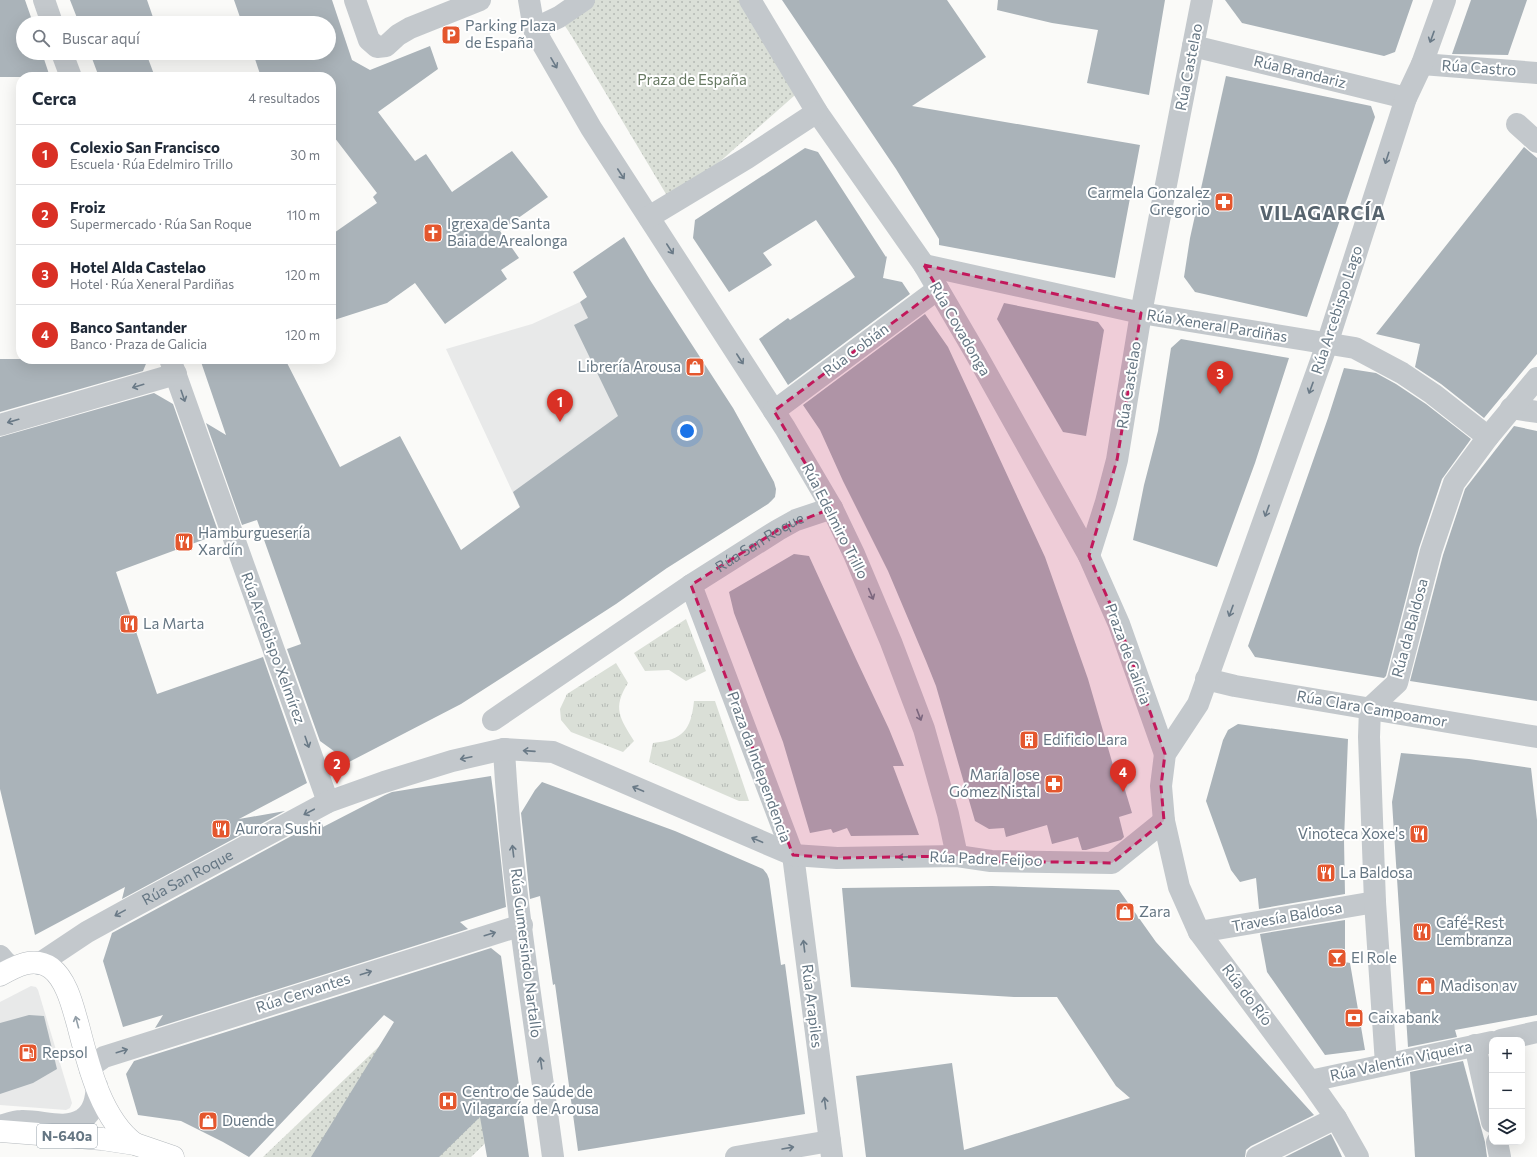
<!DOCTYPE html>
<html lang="es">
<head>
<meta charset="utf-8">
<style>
  body { margin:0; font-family:Commissioner,sans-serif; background:#f2f2f3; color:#1f2937 }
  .controls { position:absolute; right:12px; bottom:12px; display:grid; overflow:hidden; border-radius:8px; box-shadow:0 4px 16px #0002 }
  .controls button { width:36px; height:36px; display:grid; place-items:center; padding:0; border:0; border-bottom:1px solid #e0e1e3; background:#fff; color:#1f2937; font:20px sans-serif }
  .you { position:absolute; left:687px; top:431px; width:14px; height:14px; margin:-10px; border:3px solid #fff; border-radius:50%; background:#1a73e8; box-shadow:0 0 0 6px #1a73e833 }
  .badge { display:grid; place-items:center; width:26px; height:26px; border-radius:50%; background:#d93025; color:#fff; font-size:13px; font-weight:700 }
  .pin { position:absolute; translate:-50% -33px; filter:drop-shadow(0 1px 2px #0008) }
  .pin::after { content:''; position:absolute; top:21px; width:14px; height:12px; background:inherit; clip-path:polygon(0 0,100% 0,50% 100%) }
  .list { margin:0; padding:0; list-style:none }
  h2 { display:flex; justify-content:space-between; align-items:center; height:52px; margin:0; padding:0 16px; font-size:17px }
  h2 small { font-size:13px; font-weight:400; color:#747a83 }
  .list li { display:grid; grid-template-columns:26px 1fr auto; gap:12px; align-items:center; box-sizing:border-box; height:60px; padding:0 16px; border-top:1px solid #e0e1e3 }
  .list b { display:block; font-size:15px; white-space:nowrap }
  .list p { margin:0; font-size:13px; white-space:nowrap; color:#747a83 }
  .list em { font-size:13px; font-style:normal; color:#747a83 }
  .icon { flex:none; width:22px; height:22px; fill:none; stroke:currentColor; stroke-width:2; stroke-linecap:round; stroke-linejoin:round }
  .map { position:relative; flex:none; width:1537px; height:1157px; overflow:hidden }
  .search { position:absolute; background:#fff; box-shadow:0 4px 16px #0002; left:16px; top:16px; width:320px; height:44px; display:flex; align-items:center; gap:10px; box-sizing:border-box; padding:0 14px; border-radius:22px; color:#747a83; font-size:15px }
  .panel { position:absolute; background:#fff; box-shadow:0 4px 16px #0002; left:16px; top:72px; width:320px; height:292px; border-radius:16px }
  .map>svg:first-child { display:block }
</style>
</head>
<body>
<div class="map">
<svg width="1537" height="1157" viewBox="0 0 1537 1157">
  <defs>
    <pattern id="grass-tufts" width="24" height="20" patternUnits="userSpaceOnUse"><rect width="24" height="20" fill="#dadfd7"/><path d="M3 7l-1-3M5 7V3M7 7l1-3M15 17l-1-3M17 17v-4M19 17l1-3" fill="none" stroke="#b4b9b4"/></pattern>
    <pattern id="park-dots" width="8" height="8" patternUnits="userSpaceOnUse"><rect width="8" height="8" fill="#dadfd7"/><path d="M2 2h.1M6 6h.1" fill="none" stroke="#b4b9b4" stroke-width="1.8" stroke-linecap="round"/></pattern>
  </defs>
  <rect width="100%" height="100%" fill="#fafaf8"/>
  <g fill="#e8e9e9">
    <polygon points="580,302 589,320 733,408 774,482 776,493 772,501 667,568 527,523 446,349 532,324"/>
    <polygon points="31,986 36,987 38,990 72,1103 70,1108 66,1110 0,1105 0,1002"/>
  </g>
  <g fill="url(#grass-tufts)">
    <polygon points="686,619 706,671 686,681 669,670 645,671 634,653"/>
    <path d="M616,663L628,683C612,708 620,718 634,741L623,752L571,732L561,720L560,709L567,694Z"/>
    <path d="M694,701H715L749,801H739L649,762L653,743C683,740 691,730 694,701Z"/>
  </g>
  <g fill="url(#park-dots)">
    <polygon points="592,0 744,0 803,88 672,204 571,35 559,17"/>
    <polygon points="413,1014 521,1099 522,1107 471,1157 263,1157"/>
  </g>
  <g fill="#aab3b9">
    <polygon points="0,0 25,0 33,23 23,23 23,53 42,53 50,77 0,77"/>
    <polygon points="70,0 147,0 155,23 79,23"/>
    <polygon points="234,0 332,0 352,60 370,70 430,46 438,69 378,112 415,161 426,154 452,192 512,151 548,197 500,231 519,258 501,270 507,279 445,324 415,283 387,303 331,321 331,235 377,203 373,197 377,193 331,133 331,77 261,77 253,53 329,53 329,23 242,23"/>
    <polygon points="782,0 947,0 986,57 912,106 1140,145 1115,278 939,245 939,239 896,169"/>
    <polygon points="998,0 1165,0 1149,95 1087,83 1098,30 1052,23 997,10"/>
    <polygon points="1225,0 1413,0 1395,52 1384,56 1242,23"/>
    <polygon points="1471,0 1527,0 1508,55 1452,54"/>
    <polygon points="90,53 146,53 155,77 99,77"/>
    <polygon points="1226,76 1371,106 1375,117 1307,317 1195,292 1184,277 1190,238"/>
    <polygon points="1524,147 1537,158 1537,354 1484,418 1441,384 1415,367 1420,344 1376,334"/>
    <polygon points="805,148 818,152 886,257 887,256 883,278 902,282 910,294 788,385 759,339 788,318 790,320 855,277 816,220 763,253 772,265 729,292 693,238 695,220"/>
    <polygon points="624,237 650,280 733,408 774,482 776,489 775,497 768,504 667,568 616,604 461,704 349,762 320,741 287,649 301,644 257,520 242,525 206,423 226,435 200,359 285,359 340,467 400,436 461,550 520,507 513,492 618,416 574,325 588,318 580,302 587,297 573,272"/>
    <polygon points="1004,303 1098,322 1104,330 1086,436 1063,432 997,319"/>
    <polygon points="925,314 948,347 1045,557 1088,679 1115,772 1119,770 1132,813 1119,817 1124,837 1121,840 1086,850 1082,850 1078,837 1052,844 1047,825 1006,837 1004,828 989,829 975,821 936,686 926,661 888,571 843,481 820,430 803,405"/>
    <polygon points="1181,339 1289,358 1255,463 1217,567 1133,540 1144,485 1158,431 1171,348"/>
    <polygon points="0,359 148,359 143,371 0,412"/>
    <polygon points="1344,368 1376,373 1396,384 1426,404 1471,439 1442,479 1419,548 1386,676 1384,678 1255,657 1248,646 1328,418"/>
    <polygon points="154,393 173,404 219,534 116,572 157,694 263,657 307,783 239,819 285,811 122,899 125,887 35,935 0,789 0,437"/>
    <polygon points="1514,426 1537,431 1537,701 1410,681 1443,555 1465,489"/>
    <polygon points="794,554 809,556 856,659 889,729 904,766 893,766 919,835 851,836 847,828 833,833 831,829 810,833 783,742 734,613 729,592"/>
    <polygon points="1238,724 1348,739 1344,840 1345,894 1259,909 1256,878 1240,882 1231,870 1206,801 1223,740 1228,730"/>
    <polygon points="1401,753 1469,759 1531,768 1537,820 1537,1015 1455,1030 1457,1037 1408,1047 1392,802"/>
    <polygon points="491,776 495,806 506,907 460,922 468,929 155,1028 163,1015 123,1027 103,961 112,933 321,820 323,827 385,795 392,792"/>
    <polygon points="542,782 675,831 763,869 767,874 769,879 781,965 785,964 805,1114 578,1151 555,984 553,985 540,896 530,899 525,850 521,813 535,790"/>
    <polygon points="992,886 1119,890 1156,942 1314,1115 1251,1146 1246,1150 1245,1157 866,1157 856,1076 952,1063 964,1150 1130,1098 1116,1086 1057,997 1014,997 851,987 842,888"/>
    <polygon points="1345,920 1345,962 1350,963 1365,1050 1325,1055 1267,972 1260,934"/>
    <polygon points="491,948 501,956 529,1157 487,1157 480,1117 439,1157 311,1157 394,1022 384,1015 249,1157 223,1142 181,1121 138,1115 126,1074 134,1061"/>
    <polygon points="29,1015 44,1016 57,1069 33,1083 0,1094 0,1023"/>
    <polygon points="1463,1061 1485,1142 1487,1157 1415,1157 1410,1072"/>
    <polygon points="1331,1134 1338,1148 1342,1157 1285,1157"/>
  </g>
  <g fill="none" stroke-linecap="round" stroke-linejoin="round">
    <defs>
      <g id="major">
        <path d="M0,975C16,966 34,956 51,968C67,980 73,1008 78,1025C88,1064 101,1119 135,1144"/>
        <polyline points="0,1131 102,1139 135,1144 173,1157"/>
      </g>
    </defs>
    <use href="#major" stroke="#b5babe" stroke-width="23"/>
    <g stroke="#c3c8cc" stroke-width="22">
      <polyline points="44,0 52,23"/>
      <polyline points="355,0 369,40 377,47 386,46 398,35 410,28 480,0"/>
      <polyline points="529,0 534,29 591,128 785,428 832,508 854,554 891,642 924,729 948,814 957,856"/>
      <polyline points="750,0 817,112 924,265 976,354 1089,556 1119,624 1165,754"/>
      <polyline points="534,29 559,17 584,0"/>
      <polyline points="1193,46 1406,98"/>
      <polyline points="62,53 71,77"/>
      <polyline points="1422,64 1537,73"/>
      <polyline points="1517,124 1537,142"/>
      <polyline points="649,217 747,158 817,112"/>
      <polyline points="924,265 1141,313 1355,348 1402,373 1433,394 1488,437"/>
      <polyline points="170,359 328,802"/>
      <polyline points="1511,408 1537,412"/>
      <polyline points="774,411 938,289"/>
      <polyline points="0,425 176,374"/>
      <polyline points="1089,556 1106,502 1117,460 1141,313 1202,0"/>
      <path id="s1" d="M691,585L778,530L796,520L832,508"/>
      <polyline points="1206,679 1235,686 1537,737"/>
      <polyline points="493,720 691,585 793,855 832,1157"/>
      <path d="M504,749C511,885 535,1021 553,1157"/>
      <polyline points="1199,932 1375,902"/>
      <polyline points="0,956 6,963 14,967"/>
      <path id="s2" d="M39,964L87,932L127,910L328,802L384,782L452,761L504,749L553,752L793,855L837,858L957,856L991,861L1112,863L1164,821"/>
      <polyline points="1501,1040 1537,1032"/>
      <polyline points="1475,1045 1492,1122"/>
      <polyline points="1386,1064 1375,902 1369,737 1370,708 1397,683 1431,551 1454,483 1488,437 1537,378"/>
      <polyline points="90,1070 94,1064 104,1057 522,925"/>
      <polyline points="1310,1081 1492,1042"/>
      <path d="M0,1126C7,1124 14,1121 21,1121C42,1120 64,1131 83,1119C94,1111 96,1099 97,1086"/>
      <polyline points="1497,1142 1500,1157"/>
      <polyline points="736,1157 830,1141"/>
      <polyline points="1257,1157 1336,1118"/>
      <polyline points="1358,1157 1336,1118 1310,1081 1199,932 1179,887 1164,821 1161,786 1165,754 1198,704 1327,344 1406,98 1422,64 1445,0"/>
    </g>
    <use href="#major" stroke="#fff" stroke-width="22"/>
  </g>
  <defs><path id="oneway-shaft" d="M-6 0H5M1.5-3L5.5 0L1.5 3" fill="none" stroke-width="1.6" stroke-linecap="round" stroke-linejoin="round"/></defs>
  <g stroke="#6a7a87">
    <use href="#oneway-shaft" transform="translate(1432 37) rotate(110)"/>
    <use href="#oneway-shaft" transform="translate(554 63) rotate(60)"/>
    <use href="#oneway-shaft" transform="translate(1387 158) rotate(108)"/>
    <use href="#oneway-shaft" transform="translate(621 174) rotate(57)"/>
    <use href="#oneway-shaft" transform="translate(670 249) rotate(57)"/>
    <use href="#oneway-shaft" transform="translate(740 359) rotate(57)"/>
    <use href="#oneway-shaft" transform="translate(138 386) rotate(163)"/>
    <use href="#oneway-shaft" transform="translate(1311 388) rotate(110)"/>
    <use href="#oneway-shaft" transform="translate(183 396) rotate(71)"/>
    <use href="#oneway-shaft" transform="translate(13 421) rotate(164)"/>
    <use href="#oneway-shaft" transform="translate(1267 511) rotate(110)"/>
    <use href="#oneway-shaft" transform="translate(871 594) rotate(67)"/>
    <use href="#oneway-shaft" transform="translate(1231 611) rotate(110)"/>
    <use href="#oneway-shaft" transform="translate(919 715) rotate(69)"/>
    <use href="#oneway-shaft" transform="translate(307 742) rotate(71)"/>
    <use href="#oneway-shaft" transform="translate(529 751) rotate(-176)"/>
    <use href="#oneway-shaft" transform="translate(466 758) rotate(168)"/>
    <use href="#oneway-shaft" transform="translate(638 789) rotate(-157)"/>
    <use href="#oneway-shaft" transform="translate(309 812) rotate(152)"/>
    <use href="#oneway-shaft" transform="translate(757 840) rotate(-157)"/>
    <use href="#oneway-shaft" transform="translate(513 851) rotate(-97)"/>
    <use href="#oneway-shaft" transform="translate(904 857) rotate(179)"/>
    <use href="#oneway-shaft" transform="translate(120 913) rotate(151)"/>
    <use href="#oneway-shaft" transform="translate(490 934) rotate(-17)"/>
    <use href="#oneway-shaft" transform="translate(804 946) rotate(-97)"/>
    <use href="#oneway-shaft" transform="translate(366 973) rotate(-18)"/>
    <use href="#oneway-shaft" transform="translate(122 1051) rotate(-17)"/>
    <use href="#oneway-shaft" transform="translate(541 1063) rotate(-98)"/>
    <use href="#oneway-shaft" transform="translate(825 1103) rotate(-97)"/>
    <use href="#oneway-shaft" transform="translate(788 1148) rotate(-10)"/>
  </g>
  <use stroke="#939fa8" href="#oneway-shaft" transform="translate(77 1022) rotate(-105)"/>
  <path fill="#c2185b" fill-opacity="0.2" stroke="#c2185b" stroke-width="3" stroke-dasharray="8 5" stroke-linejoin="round" d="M924,265L1141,313L1117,460L1089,556L1119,624L1165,754L1161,786L1164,821L1112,863L991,861L957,856L837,858L793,855L691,585L778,530L832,508L774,411L938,289Z"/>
  <defs>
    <symbol id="parking-square" viewBox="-11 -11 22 22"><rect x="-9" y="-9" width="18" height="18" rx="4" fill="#e4572e" stroke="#fff"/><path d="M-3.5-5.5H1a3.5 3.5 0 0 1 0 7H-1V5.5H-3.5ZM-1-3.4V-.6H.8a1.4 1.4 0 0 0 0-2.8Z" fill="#fff"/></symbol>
    <symbol id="pharmacy-square" viewBox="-11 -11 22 22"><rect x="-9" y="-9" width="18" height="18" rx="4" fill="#e4572e" stroke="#fff"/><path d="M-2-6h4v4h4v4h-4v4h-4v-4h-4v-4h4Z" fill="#fff"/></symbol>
    <symbol id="church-square" viewBox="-11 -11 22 22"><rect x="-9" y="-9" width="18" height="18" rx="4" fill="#e4572e" stroke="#fff"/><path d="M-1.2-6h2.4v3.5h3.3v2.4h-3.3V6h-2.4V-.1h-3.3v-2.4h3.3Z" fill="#fff"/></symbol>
    <symbol id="shop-square" viewBox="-11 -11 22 22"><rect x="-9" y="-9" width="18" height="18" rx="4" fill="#e4572e" stroke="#fff"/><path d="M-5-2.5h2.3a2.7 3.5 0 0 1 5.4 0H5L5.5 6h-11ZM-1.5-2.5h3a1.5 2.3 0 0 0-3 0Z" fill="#fff"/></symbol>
    <symbol id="restaurant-square" viewBox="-11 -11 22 22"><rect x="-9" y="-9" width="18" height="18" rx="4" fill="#e4572e" stroke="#fff"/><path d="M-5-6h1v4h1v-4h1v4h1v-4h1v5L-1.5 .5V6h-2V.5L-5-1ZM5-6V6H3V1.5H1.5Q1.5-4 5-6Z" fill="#fff"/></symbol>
    <symbol id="building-square" viewBox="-11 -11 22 22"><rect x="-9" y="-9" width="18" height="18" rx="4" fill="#e4572e" stroke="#fff"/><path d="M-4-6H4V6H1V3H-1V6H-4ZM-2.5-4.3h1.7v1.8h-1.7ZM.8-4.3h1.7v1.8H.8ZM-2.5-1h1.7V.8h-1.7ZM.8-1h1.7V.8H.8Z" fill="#fff"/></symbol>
    <symbol id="bar-square" viewBox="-11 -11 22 22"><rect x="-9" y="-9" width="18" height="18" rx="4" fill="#e4572e" stroke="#fff"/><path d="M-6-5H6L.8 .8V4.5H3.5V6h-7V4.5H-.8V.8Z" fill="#fff"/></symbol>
    <symbol id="bank-square" viewBox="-11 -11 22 22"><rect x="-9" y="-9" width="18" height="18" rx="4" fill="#e4572e" stroke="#fff"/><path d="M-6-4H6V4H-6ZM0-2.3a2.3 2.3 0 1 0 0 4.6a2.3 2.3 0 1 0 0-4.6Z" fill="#fff"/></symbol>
    <symbol id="fuel-square" viewBox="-11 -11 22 22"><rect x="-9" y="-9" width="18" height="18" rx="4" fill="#e4572e" stroke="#fff"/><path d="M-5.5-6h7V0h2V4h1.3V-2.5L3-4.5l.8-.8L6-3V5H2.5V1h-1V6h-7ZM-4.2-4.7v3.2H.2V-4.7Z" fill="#fff"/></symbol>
    <symbol id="hospital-square" viewBox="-11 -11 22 22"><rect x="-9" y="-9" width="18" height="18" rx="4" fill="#e4572e" stroke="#fff"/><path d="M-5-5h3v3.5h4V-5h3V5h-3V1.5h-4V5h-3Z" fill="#fff"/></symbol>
  </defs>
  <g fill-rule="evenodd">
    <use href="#parking-square" x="440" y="24" width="22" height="22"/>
    <use href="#pharmacy-square" x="1213" y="191" width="22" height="22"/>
    <use href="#church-square" x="422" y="222" width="22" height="22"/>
    <use href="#shop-square" x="684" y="356" width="22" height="22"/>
    <use href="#restaurant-square" x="173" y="531" width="22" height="22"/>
    <use href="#restaurant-square" x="118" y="613" width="22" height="22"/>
    <use href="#building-square" x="1018" y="729" width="22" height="22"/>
    <use href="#pharmacy-square" x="1043" y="773" width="22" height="22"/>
    <use href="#restaurant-square" x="210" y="818" width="22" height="22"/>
    <use href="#restaurant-square" x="1408" y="823" width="22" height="22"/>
    <use href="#restaurant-square" x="1315" y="862" width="22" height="22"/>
    <use href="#shop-square" x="1114" y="901" width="22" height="22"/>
    <use href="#restaurant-square" x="1411" y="921" width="22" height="22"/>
    <use href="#bar-square" x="1326" y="947" width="22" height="22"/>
    <use href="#shop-square" x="1415" y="975" width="22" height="22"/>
    <use href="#bank-square" x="1343" y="1007" width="22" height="22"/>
    <use href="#fuel-square" x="17" y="1042" width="22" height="22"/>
    <use href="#hospital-square" x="437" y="1090" width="22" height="22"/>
    <use href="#shop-square" x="197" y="1110" width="22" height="22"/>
  </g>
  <g text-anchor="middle" stroke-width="4" stroke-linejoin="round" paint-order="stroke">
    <rect fill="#fff" stroke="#939fa8" stroke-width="1" x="37" y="1124" width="60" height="24" rx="3"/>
    <g font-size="14" font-weight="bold" fill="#657683">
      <text x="67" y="1141">N-640a</text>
    </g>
    <g font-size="15" fill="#657683" stroke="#fff" text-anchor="start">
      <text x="465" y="31">Parking Plaza<tspan x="465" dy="17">de España</tspan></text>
      <text x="1210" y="198" text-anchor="end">Carmela Gonzalez<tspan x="1210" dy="17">Gregorio</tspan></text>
      <text x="447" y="229">Igrexa de Santa<tspan x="447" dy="17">Baia de Arealonga</tspan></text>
      <text x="681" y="372" text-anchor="end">Librería Arousa</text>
      <text x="198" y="538">Hamburguesería<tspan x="198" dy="17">Xardín</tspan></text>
      <text x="143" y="629">La Marta</text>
      <text x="1043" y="745">Edificio Lara</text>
      <text x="1040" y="780" text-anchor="end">María Jose<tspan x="1040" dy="17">Gómez Nistal</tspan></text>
      <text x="235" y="834">Aurora Sushi</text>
      <text x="1405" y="839" text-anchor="end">Vinoteca Xoxe's</text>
      <text x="1340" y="878">La Baldosa</text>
      <text x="1139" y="917">Zara</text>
      <text x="1436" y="928">Café-Rest<tspan x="1436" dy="17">Lembranza</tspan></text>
      <text x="1351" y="963">El Role</text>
      <text x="1440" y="991">Madison av</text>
      <text x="1368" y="1023">Caixabank</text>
      <text x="42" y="1058">Repsol</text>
      <text x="462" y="1097">Centro de Saúde de<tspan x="462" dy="17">Vilagarcía de Arousa</tspan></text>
      <text x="222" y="1126">Duende</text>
    </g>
    <g font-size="15" fill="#657683" stroke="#fff">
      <text transform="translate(1189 67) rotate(-79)" y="5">Rúa Castelao</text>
      <text transform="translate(1479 68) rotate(4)" y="5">Rúa Castro</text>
      <text transform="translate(1300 72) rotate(14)" y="5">Rúa Brandariz</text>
      <text transform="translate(1337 310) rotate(-72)" y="5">Rúa Arcebispo Lago</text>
      <text transform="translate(1217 326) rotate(9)" y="5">Rúa Xeneral Pardiñas</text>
      <text transform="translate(960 329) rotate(60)" y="5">Rúa Covadonga</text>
      <text transform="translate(856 350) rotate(-37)" y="5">Rúa Cobián</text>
      <text transform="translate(1129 385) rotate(-81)" y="5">Rúa Castelao</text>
      <text transform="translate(835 521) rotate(63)" y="5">Rúa Edelmiro Trillo</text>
      <text dy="5" stroke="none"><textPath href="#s1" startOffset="81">Rúa San Roque</textPath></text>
      <text transform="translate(1410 628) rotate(-75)" y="5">Rúa da Baldosa</text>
      <text transform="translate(273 648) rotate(70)" y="5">Rúa Arcebispo Xelmírez</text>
      <text transform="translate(1128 654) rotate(70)" y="5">Praza de Galicia</text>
      <text transform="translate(1372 709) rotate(10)" y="5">Rúa Clara Campoamor</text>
      <text transform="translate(759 767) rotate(70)" y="5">Praza da Independencia</text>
      <text transform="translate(986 859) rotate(2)" y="5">Rúa Padre Feijoo</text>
      <text dy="5" stroke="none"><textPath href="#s2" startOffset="172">Rúa San Roque</textPath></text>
      <text transform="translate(1287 917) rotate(-10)" y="5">Travesía Baldosa</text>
      <text transform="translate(526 953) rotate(83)" y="5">Rúa Gumersindo Nartallo</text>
      <text transform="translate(303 993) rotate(-18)" y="5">Rúa Cervantes</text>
      <text transform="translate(1247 995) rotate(53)" y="5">Rúa do Río</text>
      <text transform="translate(812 1006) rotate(83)" y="5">Rúa Arapiles</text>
      <text transform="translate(1401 1061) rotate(-12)" y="5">Rúa Valentín Viqueira</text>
    </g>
    <g font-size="15" fill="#687a64" stroke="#fff">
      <text x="692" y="85">Praza de España</text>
    </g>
    <g font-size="19" font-weight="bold" letter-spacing="1" fill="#57646e" stroke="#fff">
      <text x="1323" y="220">VILAGARCÍA</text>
    </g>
  </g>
</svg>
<div class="controls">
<button>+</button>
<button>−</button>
<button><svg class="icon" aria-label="layers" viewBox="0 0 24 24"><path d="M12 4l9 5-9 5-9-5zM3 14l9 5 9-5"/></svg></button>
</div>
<div class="you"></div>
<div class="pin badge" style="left:560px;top:422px">1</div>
<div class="pin badge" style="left:337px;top:784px">2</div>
<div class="pin badge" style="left:1220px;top:394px">3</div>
<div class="pin badge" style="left:1123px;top:792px">4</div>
<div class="search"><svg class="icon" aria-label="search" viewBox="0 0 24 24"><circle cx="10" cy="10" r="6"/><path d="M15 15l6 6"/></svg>Buscar aquí</div>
<section class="panel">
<h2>Cerca<small>4 resultados</small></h2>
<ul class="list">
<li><span class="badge">1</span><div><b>Colexio San Francisco</b><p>Escuela · Rúa Edelmiro Trillo</p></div><em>30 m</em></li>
<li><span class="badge">2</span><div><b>Froiz</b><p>Supermercado · Rúa San Roque</p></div><em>110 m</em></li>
<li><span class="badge">3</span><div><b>Hotel Alda Castelao</b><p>Hotel · Rúa Xeneral Pardiñas</p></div><em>120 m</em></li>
<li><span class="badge">4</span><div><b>Banco Santander</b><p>Banco · Praza de Galicia</p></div><em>120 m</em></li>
</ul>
</section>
</div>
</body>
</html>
